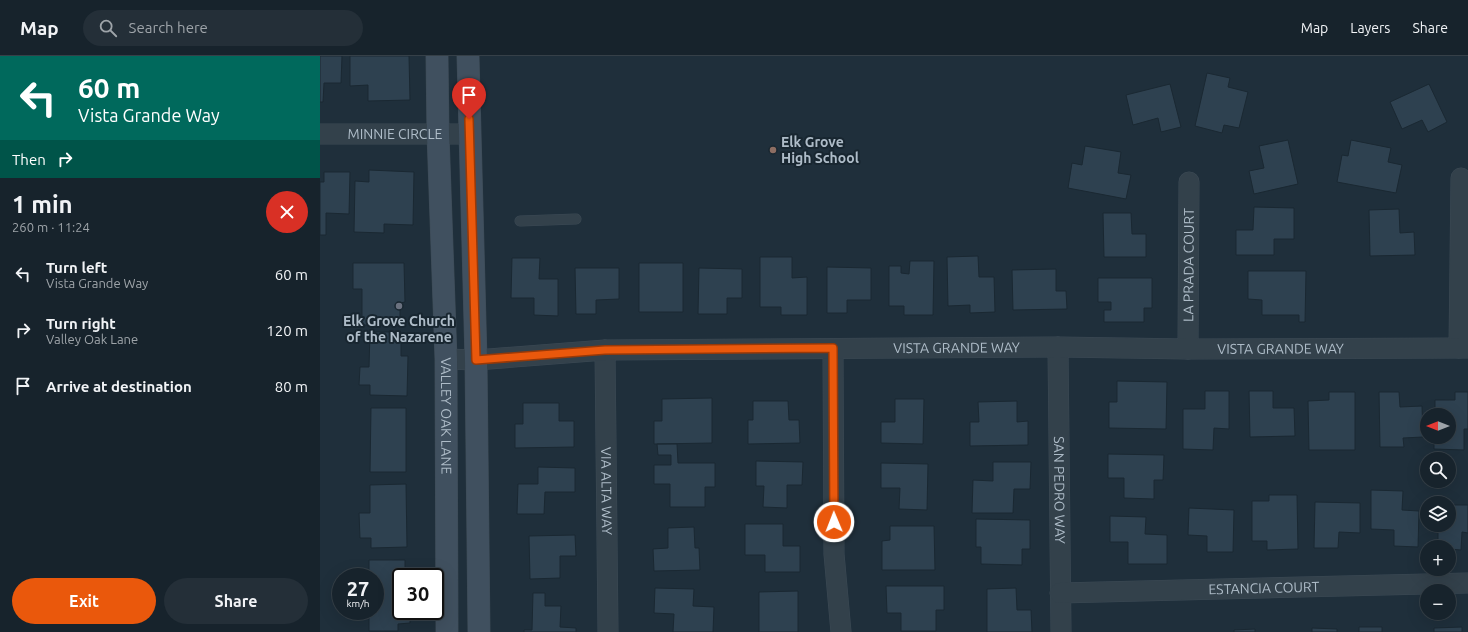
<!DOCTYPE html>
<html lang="en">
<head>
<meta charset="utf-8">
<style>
	body { margin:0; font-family:Ubuntu,sans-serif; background:#242f38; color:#f1f3f6; height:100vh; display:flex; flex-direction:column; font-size:15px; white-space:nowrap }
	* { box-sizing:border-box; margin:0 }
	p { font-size:13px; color:#9ea4a9 }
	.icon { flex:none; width:22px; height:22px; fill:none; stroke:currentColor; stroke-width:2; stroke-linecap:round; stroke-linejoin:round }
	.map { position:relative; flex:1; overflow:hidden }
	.sheet { display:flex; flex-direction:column; background:#17232c; width:320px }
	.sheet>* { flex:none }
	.hud { background:#00695c; color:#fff; overflow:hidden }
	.needle { width:26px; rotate:270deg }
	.tools { position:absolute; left:1100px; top:352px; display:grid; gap:8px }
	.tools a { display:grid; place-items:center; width:36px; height:36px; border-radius:50%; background:#17232c; box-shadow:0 4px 16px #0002,0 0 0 1px #364048; font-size:20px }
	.speed { position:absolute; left:12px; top:512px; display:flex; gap:8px; font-size:20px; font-weight:700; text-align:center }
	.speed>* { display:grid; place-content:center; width:52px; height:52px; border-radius:50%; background:#17232c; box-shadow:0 4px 16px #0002,0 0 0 1px #364048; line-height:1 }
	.speed small { font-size:10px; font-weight:400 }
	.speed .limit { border:2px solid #111; border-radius:6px; background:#fff; color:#111 }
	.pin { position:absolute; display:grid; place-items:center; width:34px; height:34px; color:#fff; margin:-41px -17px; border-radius:50% 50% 50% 0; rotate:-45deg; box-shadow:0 0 4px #0007 }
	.pin .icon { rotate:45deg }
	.me { position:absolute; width:44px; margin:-22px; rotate:359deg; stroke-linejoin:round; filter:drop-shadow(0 0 3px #0008) }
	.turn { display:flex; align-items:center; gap:14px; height:84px; padding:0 12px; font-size:18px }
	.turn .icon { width:52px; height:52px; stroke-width:2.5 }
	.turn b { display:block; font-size:28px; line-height:34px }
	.then { display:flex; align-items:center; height:38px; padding:0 12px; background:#0003; gap:8px; font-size:15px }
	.round { display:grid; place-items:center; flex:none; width:42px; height:42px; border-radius:21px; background:#242f38 }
	.head { display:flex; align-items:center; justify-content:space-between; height:68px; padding:0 12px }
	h1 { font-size:24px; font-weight:600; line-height:30px }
	.cta { display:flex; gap:8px; margin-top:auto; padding:8px 12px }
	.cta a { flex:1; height:46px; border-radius:24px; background:#ea580c; color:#fff; font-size:16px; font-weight:600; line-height:46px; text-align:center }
	.cta a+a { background:#242f38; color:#f1f3f6 }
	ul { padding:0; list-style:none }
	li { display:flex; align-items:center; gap:12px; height:56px; padding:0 12px }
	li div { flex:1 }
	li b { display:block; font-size:15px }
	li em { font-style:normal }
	header { display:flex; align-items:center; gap:24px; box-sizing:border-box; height:56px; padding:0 20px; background:#17232c; border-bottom:1px solid #364048 }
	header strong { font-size:19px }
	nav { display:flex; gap:22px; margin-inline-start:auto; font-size:14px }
	.search { width:280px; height:36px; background:#242f38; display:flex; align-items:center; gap:10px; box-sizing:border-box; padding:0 14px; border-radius:22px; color:#9ea4a9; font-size:15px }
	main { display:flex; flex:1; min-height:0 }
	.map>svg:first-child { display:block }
	.building { fill:#2e4150; stroke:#1a2832 }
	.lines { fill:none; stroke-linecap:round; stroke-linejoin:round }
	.lane-casing { stroke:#3c4a55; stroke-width:11 }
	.street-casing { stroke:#3c4a55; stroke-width:21 }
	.secondary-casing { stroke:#3c4a55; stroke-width:23 }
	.lane { stroke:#33414b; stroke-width:10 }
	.street { stroke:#33414b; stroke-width:20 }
	.secondary { stroke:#40505f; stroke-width:22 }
	.route-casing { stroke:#983908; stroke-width:10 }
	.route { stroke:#ea580c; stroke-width:7 }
	.education-dot { fill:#8d6e63; stroke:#182630; stroke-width:1.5 }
	.worship-dot { fill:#6b7280; stroke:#182630; stroke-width:1.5 }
	.labels { text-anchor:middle; stroke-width:4; stroke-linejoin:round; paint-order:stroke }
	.street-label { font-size:14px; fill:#aebcc8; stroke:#182630 }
	.poi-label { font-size:14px; font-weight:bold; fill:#aebcc8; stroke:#182630; text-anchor:start }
</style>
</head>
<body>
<header>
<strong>Map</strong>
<div class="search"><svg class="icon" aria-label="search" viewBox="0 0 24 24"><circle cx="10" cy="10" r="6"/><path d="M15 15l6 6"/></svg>Search here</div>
<nav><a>Map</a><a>Layers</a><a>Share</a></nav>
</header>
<main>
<section class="sheet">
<div class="hud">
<div class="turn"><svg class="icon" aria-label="left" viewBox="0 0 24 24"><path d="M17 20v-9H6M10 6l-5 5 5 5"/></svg><div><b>60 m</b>Vista Grande Way</div></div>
<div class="then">Then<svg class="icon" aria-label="right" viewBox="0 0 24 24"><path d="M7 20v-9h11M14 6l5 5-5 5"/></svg></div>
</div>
<div class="head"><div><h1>1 min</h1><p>260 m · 11:24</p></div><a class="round" style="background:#d93025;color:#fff"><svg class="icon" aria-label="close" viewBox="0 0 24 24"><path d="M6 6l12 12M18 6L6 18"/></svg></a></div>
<ul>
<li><svg class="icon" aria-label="left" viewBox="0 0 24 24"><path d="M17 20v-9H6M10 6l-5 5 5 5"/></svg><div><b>Turn left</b><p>Vista Grande Way</p></div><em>60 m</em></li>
<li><svg class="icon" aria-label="right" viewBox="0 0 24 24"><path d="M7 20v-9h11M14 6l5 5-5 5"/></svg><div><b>Turn right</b><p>Valley Oak Lane</p></div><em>120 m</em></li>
<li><svg class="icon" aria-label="arrive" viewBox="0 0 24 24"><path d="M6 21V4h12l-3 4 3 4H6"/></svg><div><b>Arrive at destination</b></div><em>80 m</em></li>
</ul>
<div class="cta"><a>Exit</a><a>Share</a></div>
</section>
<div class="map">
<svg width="1148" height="576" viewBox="0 0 1148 576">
	<rect width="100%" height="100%" fill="#1f2f3b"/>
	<!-- building -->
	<path class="building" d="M0 0H22L21 27H4L3 46H0Z
		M30 0H89L90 44 48 45V29L30 30Z
		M887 17 910 22 908 31 928 36 919 72 904 69 902 77 875 70Z
		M850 28 861 71 841 76 838 62 813 69 806 39Z
		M1109 28 1127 66 1108 76 1102 64 1082 73 1070 46Z
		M968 84 978 128 934 138 929 115 944 112 939 90Z
		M1031 84 1071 92 1068 106 1082 109 1076 137 1017 126 1022 99 1028 100Z
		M765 90 801 96 798 117 811 119 806 143 748 132 752 107 762 109Z
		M49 114 94 116 93 169 64 168V177L34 176 35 125 49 126Z
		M4 116H30L29 158 6 157V179H0V126H4Z
		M934 151 974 152V183H954V199H916V174H933Z
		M1079 153 1080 177 1094 176 1095 199 1050 200 1049 154Z
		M783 157H811L812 178H826V201H784Z
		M658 200 659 221H674L675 256 650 257V249L628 250 627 201Z
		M440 201H472V222L487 221V259H461V251H440Z
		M192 202H220L219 223H238V260L214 259V242H191Z
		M590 205H614L613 259H584V250H569V210H581V217L589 218Z
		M33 207H84L85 246 80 247V269H42V233H33Z
		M319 207H363V256H319Z
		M507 211 551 212V244H527V257H507Z
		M255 212H299V243L276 244V258H256Z
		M379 212 422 213V242H407V258H378Z
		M736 213V235H746L747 253 693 254 692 214Z
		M928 215H986L985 266H979V259H942V244L928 243Z
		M778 222H832V252H824V266H784V254H791V246H778Z
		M50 276H81V300H88L87 340 50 339V329H39L40 311H49Z
		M797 325 847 326 846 373 789 372V346H797Z
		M885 335H909V373L894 372 893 394 863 393V353H885Z
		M929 335H953V352H974L975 380 930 381Z
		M1009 336H1035V394H989L988 345 1009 344Z
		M1059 336H1079L1080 351 1102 350 1103 381 1083 382 1084 391H1060Z
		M1135 336H1148V373H1144V394L1114 393V381H1129V359H1115V344H1135Z
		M392 342V387L334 388V365H342V343Z
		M575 343H604L603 388 561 387V366H575Z
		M433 345H468L469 364H479L480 387 428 388V364H433Z
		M697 345V366L708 365V389L650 390V366H659L658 346Z
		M203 347H239V365H254V391L195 392V368H203Z
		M51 352H86V416H50Z
		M337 388H357L358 407H395V431H385V451H350V428H334V409H351V399H338Z
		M788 398 844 399 843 424H834V443L804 442V422H788Z
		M436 405 483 406 482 429H467V452L443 451 444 430H436Z
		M673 406H711L710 433H694L693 457H652L653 424 673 425Z
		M561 407 608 408 607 454 579 453 580 432H561Z
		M218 411 255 412V436H225L224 458H197L198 428H218Z
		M86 428 87 491 51 492V482H40L39 457H50V429Z
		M1051 434 1083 435 1082 454 1099 455 1098 491 1074 490V474L1051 473Z
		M949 439H977L978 493 947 494V485H932V445H949Z
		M995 446 1040 447V477L1019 476 1018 492H994Z
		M1129 449H1148V477L1142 476 1141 494 1129 493V491H1118V469H1129Z
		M869 452 914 454 913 496H887V480L868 479Z
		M790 460 826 461 825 478 847 479V508H808V486H790Z
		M656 463 710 464V493H702V509L661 508V491H656Z
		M425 468H463V490H480V516H445V499H425Z
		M570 470H614L615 514H562V485L570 484Z
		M374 471 375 492H379L380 514 334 515 333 493 348 492V472Z
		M255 479 256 500H240V522L210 523 209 480Z
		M49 504H85V521H81V555H90V567L78 568V575H49V560H39V555H55V521H49Z
		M566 530H624V554H616V575H581V557H567Z
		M335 532 374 533 373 550 394 551 393 576H353L354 558 334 557Z
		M696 532 697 554H711L712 576H667V533Z
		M478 535V576H439V536Z
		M213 537H225V550H241L240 571 256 572V576H204V574H212Z
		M1039 571H1062V576H1039Z
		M1142 571V576H1114V572Z
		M992 572 1017 573V576H992Z
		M935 573V576H914V574Z"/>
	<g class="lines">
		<!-- lane casing -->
		<g class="lane-casing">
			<path id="lane" d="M200 165 256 163"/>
		</g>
		<!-- street casing -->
		<g class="street-casing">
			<g id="street">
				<path id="s1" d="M0 78H149"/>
				<path id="s2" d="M738 291 741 576"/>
				<path d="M1139 292 1141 122"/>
				<path d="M513 293 514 498 521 576"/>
				<path id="s3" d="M868 293 869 126"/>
				<path id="s4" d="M285 294 288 576"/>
				<path id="s5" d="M126 303 156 304 285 294 738 291 868 293 1148 292"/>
				<path id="s6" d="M740 537 1148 527"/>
			</g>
		</g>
		<!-- secondary casing -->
		<g class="secondary-casing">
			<g id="secondary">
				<path id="s7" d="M117 0 118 78 126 303 127 576"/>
				<path d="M148 0 156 304 159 576"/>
			</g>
		</g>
		<!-- lane -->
		<use href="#lane" class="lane"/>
		<!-- street -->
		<use href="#street" class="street"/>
		<!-- secondary -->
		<use href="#secondary" class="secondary"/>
	</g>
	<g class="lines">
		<!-- route casing -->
		<g class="route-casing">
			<path id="route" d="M149 63 156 304 285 294 513 292 514 466"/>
		</g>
		<!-- route -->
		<use href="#route" class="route"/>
	</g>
	<!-- markers -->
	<circle class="education-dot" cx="453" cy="94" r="4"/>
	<circle class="worship-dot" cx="79" cy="250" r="4"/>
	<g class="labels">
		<!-- street labels -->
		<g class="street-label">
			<text dy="5" stroke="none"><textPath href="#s1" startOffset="75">MINNIE CIRCLE</textPath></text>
			<text dy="5" stroke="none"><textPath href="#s3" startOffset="84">LA PRADA COURT</textPath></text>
			<text dy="5" stroke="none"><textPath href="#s5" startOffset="511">VISTA GRANDE WAY</textPath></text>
			<text dy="5" stroke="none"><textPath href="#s5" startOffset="835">VISTA GRANDE WAY</textPath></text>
			<text dy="5" stroke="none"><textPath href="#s7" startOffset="360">VALLEY OAK LANE</textPath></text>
			<text dy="5" stroke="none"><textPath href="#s2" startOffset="143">SAN PEDRO WAY</textPath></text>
			<text dy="5" stroke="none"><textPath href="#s4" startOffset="141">VIA ALTA WAY</textPath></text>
			<text dy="5" stroke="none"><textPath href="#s6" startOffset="204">ESTANCIA COURT</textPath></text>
		</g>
		<!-- poi labels -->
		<g class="poi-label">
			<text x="461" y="91">Elk Grove<tspan x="461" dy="16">High School</tspan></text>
			<text x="79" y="270" text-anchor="middle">Elk Grove Church<tspan x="79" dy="16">of the Nazarene</tspan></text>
		</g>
	</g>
</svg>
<div class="tools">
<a><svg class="needle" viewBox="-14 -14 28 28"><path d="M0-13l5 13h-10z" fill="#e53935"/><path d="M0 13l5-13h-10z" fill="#9ea4a9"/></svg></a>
<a><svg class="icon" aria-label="search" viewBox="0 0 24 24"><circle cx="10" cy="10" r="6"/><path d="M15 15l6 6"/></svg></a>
<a><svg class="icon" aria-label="layers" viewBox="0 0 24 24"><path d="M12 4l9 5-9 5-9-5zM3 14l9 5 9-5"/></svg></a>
<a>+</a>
<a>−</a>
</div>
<div class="speed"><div>27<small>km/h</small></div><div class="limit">30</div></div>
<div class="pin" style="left:149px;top:63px;background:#d93025"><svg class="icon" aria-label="arrive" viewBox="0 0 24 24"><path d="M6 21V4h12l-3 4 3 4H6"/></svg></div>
<svg class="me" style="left:514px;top:466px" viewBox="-20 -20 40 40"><circle r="17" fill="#ea580c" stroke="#fff" stroke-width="3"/><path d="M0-11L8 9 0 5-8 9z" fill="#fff"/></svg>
</div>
</main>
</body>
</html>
